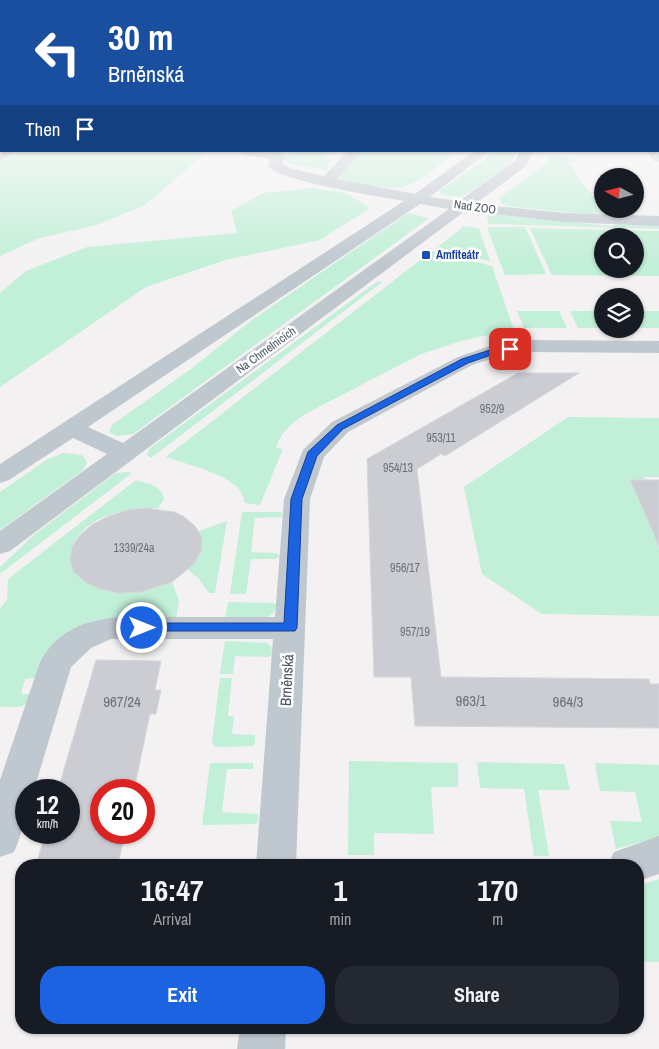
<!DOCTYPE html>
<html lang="en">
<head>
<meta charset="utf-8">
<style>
	body { margin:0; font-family:"Archivo Narrow",sans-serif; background:#242831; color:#f1f3f6; height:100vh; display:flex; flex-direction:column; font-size:19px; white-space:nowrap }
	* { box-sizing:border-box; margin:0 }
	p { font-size:16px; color:#9ea1a6 }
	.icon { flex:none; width:28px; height:28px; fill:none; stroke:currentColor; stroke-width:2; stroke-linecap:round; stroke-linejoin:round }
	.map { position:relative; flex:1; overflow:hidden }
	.sheet { position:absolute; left:15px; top:859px; width:629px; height:175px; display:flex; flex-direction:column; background:#171b24; border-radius:20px; box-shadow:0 1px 4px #0004 }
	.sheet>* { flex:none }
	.banner { position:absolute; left:0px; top:0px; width:660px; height:152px; box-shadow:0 1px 4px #0004; background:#1a4fa0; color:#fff; overflow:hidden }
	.needle { width:32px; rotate:277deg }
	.fabs { position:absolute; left:594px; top:168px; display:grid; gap:10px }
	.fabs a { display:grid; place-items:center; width:50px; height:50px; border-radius:50%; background:#171b24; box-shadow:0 1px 4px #0004; font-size:25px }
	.speed { position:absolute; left:15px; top:779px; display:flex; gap:10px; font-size:25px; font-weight:700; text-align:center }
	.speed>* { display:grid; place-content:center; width:65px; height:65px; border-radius:50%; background:#171b24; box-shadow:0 1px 4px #0004; line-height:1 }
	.speed small { font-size:12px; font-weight:400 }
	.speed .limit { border:8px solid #d22; background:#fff; color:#111 }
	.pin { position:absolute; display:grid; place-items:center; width:42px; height:42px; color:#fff; margin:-21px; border-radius:10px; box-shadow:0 2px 8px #0006 }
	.me { position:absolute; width:55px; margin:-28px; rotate:90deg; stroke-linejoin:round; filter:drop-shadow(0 0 4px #0008) }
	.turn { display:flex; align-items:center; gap:18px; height:105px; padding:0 25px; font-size:22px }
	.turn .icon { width:65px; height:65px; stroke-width:2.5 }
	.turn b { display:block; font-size:35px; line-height:42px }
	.then { display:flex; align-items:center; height:48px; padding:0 25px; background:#0003; gap:10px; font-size:19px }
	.eta { display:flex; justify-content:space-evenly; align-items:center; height:85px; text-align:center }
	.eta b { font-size:30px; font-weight:700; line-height:35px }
	.button { display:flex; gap:10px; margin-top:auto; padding:10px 25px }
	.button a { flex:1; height:58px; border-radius:20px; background:#1c63e2; color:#fff; font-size:20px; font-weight:700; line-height:58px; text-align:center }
	.button a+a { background:#242831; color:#f1f3f6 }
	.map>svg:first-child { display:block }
	.green { fill:#c1efd7; fill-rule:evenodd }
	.building { fill:#cbcdd3; stroke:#d5d7dc }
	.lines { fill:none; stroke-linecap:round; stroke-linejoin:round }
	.minor { fill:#bfc7cf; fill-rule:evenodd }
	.route { fill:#1c63e2; stroke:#124093 }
	.transit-dot { fill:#1a4fb4; stroke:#fff; stroke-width:2 }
	.labels { text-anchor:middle; stroke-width:5; stroke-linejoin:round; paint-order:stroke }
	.far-street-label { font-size:12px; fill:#49525e; stroke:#fff }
	.far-transit-label { font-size:12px; font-weight:bold; fill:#164399; stroke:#fff; text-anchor:start }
	.number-label { font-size:12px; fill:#6a717b }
	.street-label { font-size:15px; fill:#49525e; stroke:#fff }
	.near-number-label { font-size:15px; fill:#6a717b }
</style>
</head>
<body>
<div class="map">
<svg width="659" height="1049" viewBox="0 0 659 1049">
	<rect width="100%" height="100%" fill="#f3f1f1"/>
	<!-- green -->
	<path class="green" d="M16 151H208L145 205 97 225 40 238 0 256V158Z
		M292 151H332L325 157 330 160 327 170 293 165 281 159Z
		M362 151H456C444 162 419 183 403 187 384 191 360 183 341 179L339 174Z
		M490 151H517L508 166 465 195 459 197 442 195 439 191 486 159Z
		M552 155 575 159 577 161 568 163 600 206 607 209 609 213 586 214 515 207 505 206 500 202V197L541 168Z
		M312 188 346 193 370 208 320 240 225 260 146 287 0 387V293L26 271 87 247 237 233 231 211 263 193Z
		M408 213 429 218 428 219 133 434 117 436 109 432 112 425 191 369 252 320Z
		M490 213 506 216 612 226 617 224 659 225V229L489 224 487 217Z
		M464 226 479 228 490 261 435 249Z
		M489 227H525L546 274 505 275 487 228Z
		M530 228 659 231V276L552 275ZM602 236H635V269H602Z
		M432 251 492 266 518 342 511 344 504 336 490 338 487 335 461 341 421 354 305 414C292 423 280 433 276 448L283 449 260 505 245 503C243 497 242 493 238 488 224 473 186 464 166 457Z
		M378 281 382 282 151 458 147 455 149 449Z
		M517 311H559L567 328H524Z
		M570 311H602V328H578Z
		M635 311H659V328H639L635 322Z
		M568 417 659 418V477H644L645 480H630L640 502H645L659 545V616L542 614 482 574 464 487Z
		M64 453 82 455 87 463 83 470 0 530V492L48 459Z
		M128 472 132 473 0 574V567L35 534 116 473Z
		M136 480C148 484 162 485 164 499L158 508C129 507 86 515 73 545 71 552 74 564 74 572 102 600 138 596 172 582L179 600 176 620 110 619 37 678 25 679 21 694H32C26 711 16 706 0 707V609L7 599 8 579Z
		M242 512H282V517L255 518 251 552 275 553 280 556 275 559H251L246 594H230Z
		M227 521 215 593H209L199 579 188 570C199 559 205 546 199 531Z
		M228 602 271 603 276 604C276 625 241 620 225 620Z
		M225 641 267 643 271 647 272 655 267 657 235 656 233 674H220Z
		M220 678H232L228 716 234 717 232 734 255 735V744L252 746 219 747 214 746 212 742Z
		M349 761 458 763V787H431L434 834 374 833V855H348Z
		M477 762 564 764 570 790H538L549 856H534L524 789 480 788Z
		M210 763H253V769H227L222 812 258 814V821L256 824 202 825Z
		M595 763 659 765V837L616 849 610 821 642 822 635 792 600 791Z
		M659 879V962H642L638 946V933L644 932 638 906V886Z"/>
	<!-- building -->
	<path class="building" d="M518 373H579L445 456 441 454 417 469 441 677 649 679 650 684H659V728L415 726 411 677H374L367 459Z
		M630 480H659V546L640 502Z
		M146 508 174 512 183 516 195 526 202 537 201 551 194 564 172 582 141 592 119 593 100 589 85 582 74 572 70 560 72 547 80 535 93 524 109 516 127 510Z
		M96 660 161 661 155 690H161L156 714H150L134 790H101V832H125L118 865H36L46 832H69V790H58Z"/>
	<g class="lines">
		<!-- minor -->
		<path class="minor" d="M659 150V162L654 161 646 151Z
			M0 151H17L0 160Z
			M237 151H273L283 153 285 156 282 164 293 169 324 176 348 151H362L337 179 415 194 474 151H489L430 197 459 201 515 161 520 151H533L526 166 475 204 565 213 659 216V226L565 222 465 211 10 551 0 554V531L107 454 73 438 9 480 0 483V464L404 201C381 197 279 181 268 166L270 159 243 155ZM420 204 449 209 123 443 88 427Z
			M527 340 659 341V353L527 352 497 357 472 365 348 432 324 457 310 499 296 865H256L273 639H111L91 648 71 667 34 790H26C26 814 24 829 14 852L0 857V780L40 662C69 609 128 617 179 617 211 617 243 617 275 617L284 499 303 450 332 422 458 357 493 345Z
			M659 836V874L638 881V865H608L614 852Z
			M240 1028H286L285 1049H237Z"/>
	</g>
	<!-- sky -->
	<linearGradient id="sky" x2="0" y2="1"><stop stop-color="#84c0e9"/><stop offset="0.45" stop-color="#faf9f9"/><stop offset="1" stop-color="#faf9f9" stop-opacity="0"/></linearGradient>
	<rect width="659" height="267" fill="url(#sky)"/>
	<!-- route -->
	<path class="route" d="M510 346 514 349 513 351 494 354 468 363 343 429 317 456 302 499 297 628 295 631H138L136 628 138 625 142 623H284L291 499 308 452 337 425 462 359 490 350Z"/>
	<!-- markers -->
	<rect class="transit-dot" x="421" y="250" width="10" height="10" rx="2.5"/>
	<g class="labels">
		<!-- far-street labels -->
		<g class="far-street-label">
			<text transform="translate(475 207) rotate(8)" y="4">Nad ZOO</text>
			<text transform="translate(266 350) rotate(-36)" y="4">Na Chmelnicích</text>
		</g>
		<!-- far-transit labels -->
		<g class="far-transit-label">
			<text x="436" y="259">Amfiteátr</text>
		</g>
		<!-- number labels -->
		<g class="number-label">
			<text x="492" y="413">952/9</text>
			<text x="441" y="442">953/11</text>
			<text x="398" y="472">954/13</text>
			<text x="134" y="552">1339/24a</text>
			<text x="405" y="572">956/17</text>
			<text x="415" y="636">957/19</text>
		</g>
		<!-- street labels -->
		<g class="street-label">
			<text transform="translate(287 680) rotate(-87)" y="5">Brněnská</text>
		</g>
		<!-- near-number labels -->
		<g class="near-number-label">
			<text x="471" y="706">963/1</text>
			<text x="122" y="707">967/24</text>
			<text x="568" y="707">964/3</text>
		</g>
	</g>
</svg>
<div class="fabs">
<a><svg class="needle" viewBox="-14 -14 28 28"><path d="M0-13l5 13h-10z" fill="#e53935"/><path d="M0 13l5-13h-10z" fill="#9ea1a6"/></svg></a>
<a><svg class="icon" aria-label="search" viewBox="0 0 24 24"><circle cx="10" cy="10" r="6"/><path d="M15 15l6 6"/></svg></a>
<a><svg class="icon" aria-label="layers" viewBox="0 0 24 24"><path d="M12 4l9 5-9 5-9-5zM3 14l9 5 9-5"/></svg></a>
</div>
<div class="speed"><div>12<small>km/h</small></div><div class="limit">20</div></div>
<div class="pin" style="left:510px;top:349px;background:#d93025"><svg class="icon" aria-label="arrive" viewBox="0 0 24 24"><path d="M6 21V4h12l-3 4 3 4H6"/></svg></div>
<svg class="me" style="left:142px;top:628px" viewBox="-20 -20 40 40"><circle r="17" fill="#1c63e2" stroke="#fff" stroke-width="3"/><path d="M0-11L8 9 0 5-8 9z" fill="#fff"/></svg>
<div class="banner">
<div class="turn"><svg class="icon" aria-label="left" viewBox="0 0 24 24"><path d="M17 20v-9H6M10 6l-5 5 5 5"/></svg><div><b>30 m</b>Brněnská</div></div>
<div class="then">Then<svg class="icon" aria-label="arrive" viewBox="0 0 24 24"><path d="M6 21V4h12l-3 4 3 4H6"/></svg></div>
</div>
<section class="sheet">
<div class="eta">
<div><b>16:47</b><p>Arrival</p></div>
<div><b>1</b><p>min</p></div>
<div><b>170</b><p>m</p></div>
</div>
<div class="button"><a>Exit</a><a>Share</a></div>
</section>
</div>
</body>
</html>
